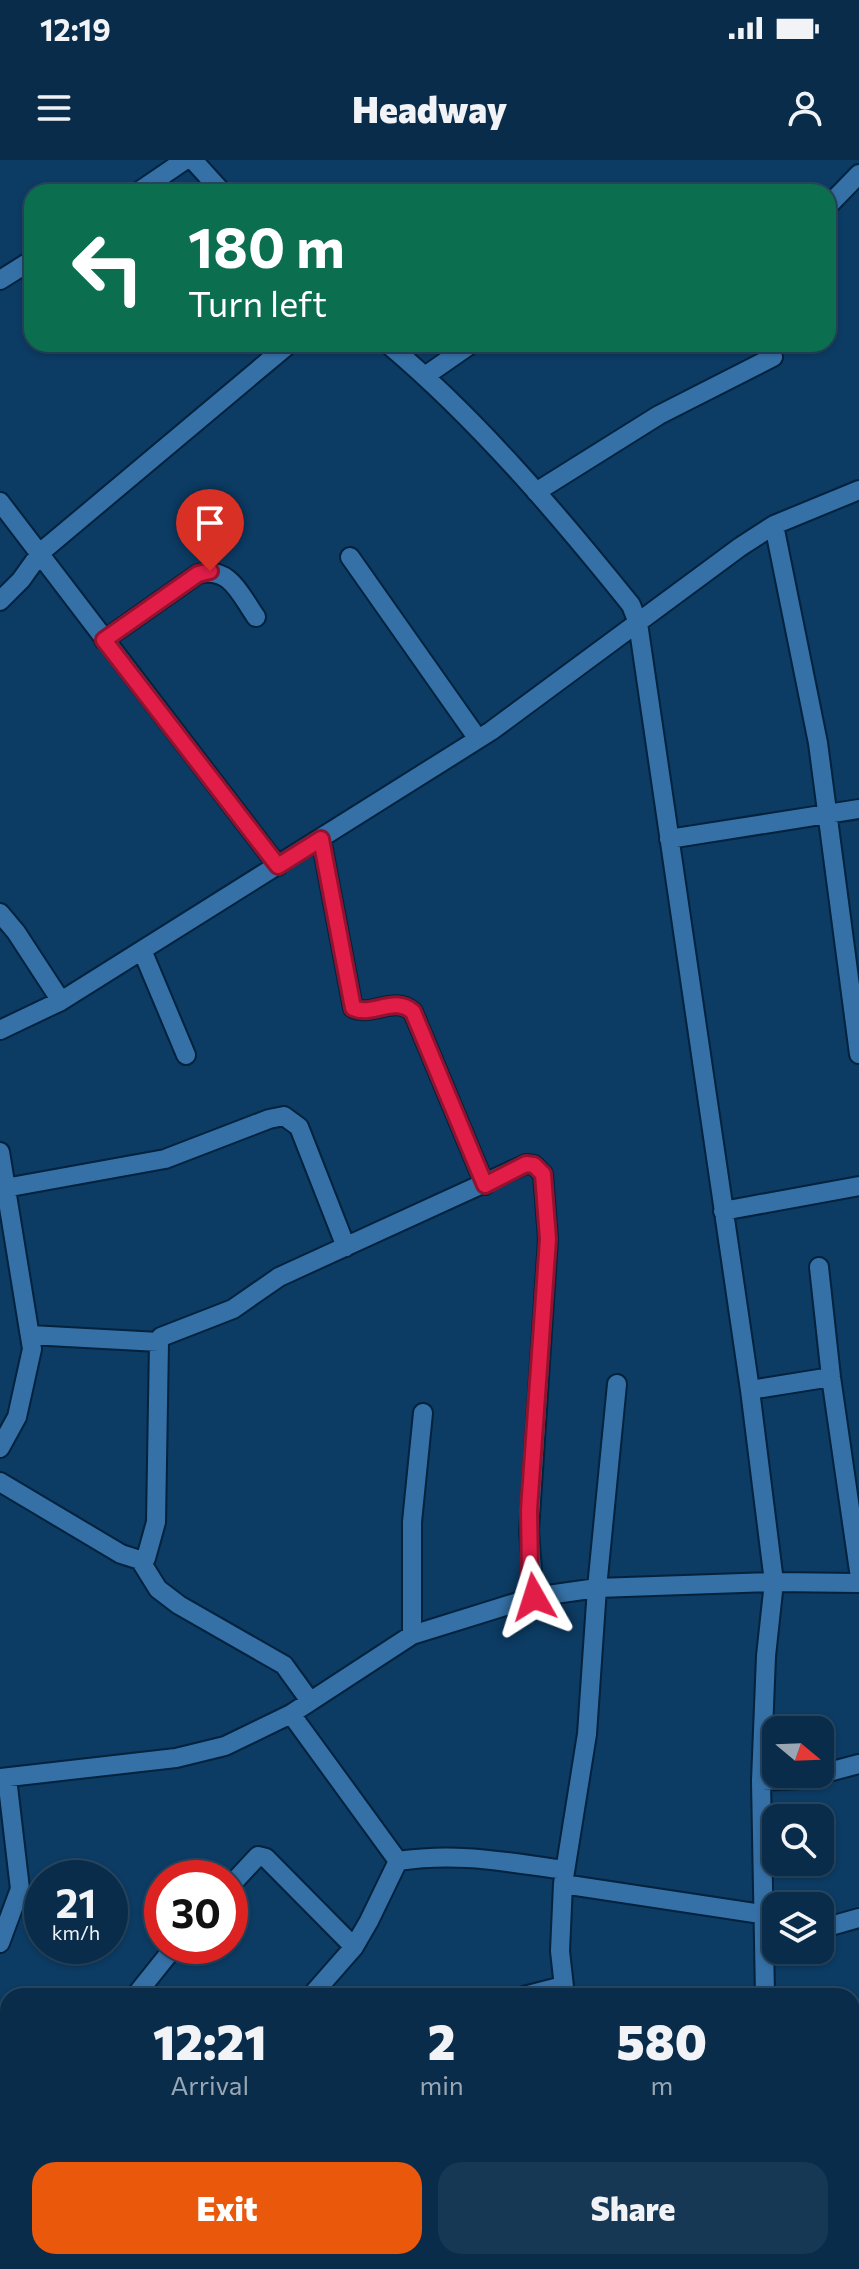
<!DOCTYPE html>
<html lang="en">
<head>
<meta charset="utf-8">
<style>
	body { margin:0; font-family:Commissioner,sans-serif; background:#173854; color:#f1f3f6; height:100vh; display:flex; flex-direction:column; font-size:30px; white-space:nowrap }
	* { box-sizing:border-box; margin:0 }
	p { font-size:26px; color:#99a7b5 }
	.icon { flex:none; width:44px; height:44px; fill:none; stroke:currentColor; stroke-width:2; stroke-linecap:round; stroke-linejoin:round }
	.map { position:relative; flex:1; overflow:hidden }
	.details { position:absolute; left:0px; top:1828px; width:860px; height:282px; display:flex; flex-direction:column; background:#092c4a; border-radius:24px 24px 0 0; box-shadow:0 2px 6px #0004,0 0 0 2px #294862 }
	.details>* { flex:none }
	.banner { position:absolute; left:24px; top:24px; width:812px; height:168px; border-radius:24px; box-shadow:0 2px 6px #0004,0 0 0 2px #294862; background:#0b6e4f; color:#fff; overflow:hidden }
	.needle { width:52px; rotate:109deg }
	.tools { position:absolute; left:762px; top:1556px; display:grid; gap:16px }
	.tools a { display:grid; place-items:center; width:72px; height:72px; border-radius:16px; background:#092c4a; box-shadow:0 2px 6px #0004,0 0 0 2px #294862; font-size:40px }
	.speed { position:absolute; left:24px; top:1700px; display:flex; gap:16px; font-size:40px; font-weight:700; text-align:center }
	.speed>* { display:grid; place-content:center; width:104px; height:104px; border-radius:50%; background:#092c4a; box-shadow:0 2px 6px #0004,0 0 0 2px #294862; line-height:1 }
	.speed small { font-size:20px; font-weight:400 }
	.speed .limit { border:12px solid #d22; background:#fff; color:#111 }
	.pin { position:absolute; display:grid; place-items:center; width:68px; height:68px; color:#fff; margin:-82px -34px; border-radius:50% 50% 50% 0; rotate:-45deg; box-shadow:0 0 8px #0007 }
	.pin .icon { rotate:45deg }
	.me { position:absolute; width:88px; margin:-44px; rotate:354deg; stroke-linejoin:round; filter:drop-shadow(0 0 6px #0008) }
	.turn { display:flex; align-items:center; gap:28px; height:168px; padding:0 32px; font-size:36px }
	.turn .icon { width:104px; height:104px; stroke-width:2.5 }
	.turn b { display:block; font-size:56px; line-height:68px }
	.eta { display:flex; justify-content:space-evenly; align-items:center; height:136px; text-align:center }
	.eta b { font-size:48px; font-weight:800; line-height:56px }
	.primary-button { display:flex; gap:16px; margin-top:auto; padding:16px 32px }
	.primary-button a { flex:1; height:92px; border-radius:24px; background:#ea580c; color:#fff; font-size:32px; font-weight:800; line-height:92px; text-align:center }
	.primary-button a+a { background:#173854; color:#f1f3f6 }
	.status { display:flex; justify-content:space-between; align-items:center; height:56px; padding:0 40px; background:#092c4a; direction:ltr }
	.status svg { height:22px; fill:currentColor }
	header { display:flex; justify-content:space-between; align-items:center; height:104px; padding:0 32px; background:#092c4a; font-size:36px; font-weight:800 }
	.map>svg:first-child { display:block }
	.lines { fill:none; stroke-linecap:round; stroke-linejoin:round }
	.minor-casing { stroke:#02223d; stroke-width:22 }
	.minor { stroke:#3571a7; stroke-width:18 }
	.route-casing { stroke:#92132f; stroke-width:20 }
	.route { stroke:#e11d48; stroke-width:14 }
</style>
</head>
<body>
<div class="status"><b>12:19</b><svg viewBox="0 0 49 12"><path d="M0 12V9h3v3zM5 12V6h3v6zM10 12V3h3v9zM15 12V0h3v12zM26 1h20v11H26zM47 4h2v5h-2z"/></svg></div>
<header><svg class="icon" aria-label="menu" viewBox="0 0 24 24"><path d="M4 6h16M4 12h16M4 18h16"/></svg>Headway<svg class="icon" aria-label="person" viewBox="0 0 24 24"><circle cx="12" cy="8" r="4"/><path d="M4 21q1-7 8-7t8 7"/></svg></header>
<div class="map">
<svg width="859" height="2109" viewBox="0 0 859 2109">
	<rect width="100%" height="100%" fill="#0c3b63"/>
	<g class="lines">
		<!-- minor casing -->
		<g class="minor-casing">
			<path id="minor" d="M193 0 222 32
				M138 32 185 0
				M828 46 859 14
				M0 120 32 100
				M388 184C478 260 557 353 631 445L638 463 750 1230 774 1422 766 1496 761 1621 765 1836
				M425 216 471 184
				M536 332 659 255 773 197
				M0 342 278 706
				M774 365 818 583 859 894
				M350 397 478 579
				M0 441 21 420 41 392 289 184
				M104 480 198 414C230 406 240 434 256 457
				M321 679 353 848C373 857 394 835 413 852L485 1025
				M669 679 859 649
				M0 753 16 772 61 841
				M142 790 186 895
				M0 870 61 841 491 571 740 387 774 365 859 330
				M0 992 32 1189 17 1257 0 1288
				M5 1028 165 999 269 959 284 956 299 967 346 1087
				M723 1051 859 1026
				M819 1107 831 1217 859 1411
				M30 1175 159 1182 161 1177 233 1149 279 1117 526 1004 534 1005 543 1014 548 1079 529 1371 534 1437
				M750 1230 831 1217
				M0 1322 121 1394 140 1400 146 1398 156 1362 159 1182
				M140 1400 158 1429 179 1445 284 1505 310 1541
				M412 1475V1362L423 1253
				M291 1554 398 1701
				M0 1618 176 1598 225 1586 291 1554 412 1475 534 1437 597 1428 774 1422 859 1423
				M761 1621 802 1619 859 1604
				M398 1701C459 1692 504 1702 565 1710
				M563 1724 761 1754
				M230 1726 258 1696 266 1698 354 1787
				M820 1769 859 1758
				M0 1783 20 1729 7 1618
				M135 1836 175 1786
				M311 1836 354 1787 369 1761 398 1701
				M524 1836 563 1826
				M565 1836 560 1791 563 1724 587 1574 597 1428 617 1224
				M0 1921 8 1920
				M852 1935 859 1931
				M0 2074 8 2064
				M852 2088 859 2086
				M296 2102 297 2109
				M503 2102 505 2109
				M105 2109 107 2102
				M605 2109 607 2102
				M779 2109 804 2102"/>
		</g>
		<!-- minor -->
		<use href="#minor" class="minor"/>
	</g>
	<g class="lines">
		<!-- route casing -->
		<g class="route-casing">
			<path id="route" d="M210 411 198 414 104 480 278 706 321 679 353 848C373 857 394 835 413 852L485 1025 526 1004 534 1005 543 1014 548 1079 529 1350 530 1414 534 1437"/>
		</g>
		<!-- route -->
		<use href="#route" class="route"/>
	</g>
</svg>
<div class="tools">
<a><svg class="needle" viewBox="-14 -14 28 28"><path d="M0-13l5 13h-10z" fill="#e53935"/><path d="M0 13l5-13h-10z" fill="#99a7b5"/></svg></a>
<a><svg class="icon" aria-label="search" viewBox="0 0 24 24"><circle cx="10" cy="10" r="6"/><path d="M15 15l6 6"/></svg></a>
<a><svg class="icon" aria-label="layers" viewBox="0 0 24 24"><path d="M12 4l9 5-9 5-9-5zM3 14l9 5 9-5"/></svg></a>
</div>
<div class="speed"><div>21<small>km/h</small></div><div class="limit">30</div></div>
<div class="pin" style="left:210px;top:411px;background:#d93025"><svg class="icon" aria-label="arrive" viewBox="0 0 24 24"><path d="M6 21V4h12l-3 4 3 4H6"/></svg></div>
<svg class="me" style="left:534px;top:1437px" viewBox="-20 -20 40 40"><path d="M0-17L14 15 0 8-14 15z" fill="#e11d48" stroke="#fff" stroke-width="4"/></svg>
<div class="banner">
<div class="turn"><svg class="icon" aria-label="left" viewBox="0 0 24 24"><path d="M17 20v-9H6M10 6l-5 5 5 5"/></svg><div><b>180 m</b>Turn left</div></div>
</div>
<section class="details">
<div class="eta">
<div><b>12:21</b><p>Arrival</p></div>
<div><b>2</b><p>min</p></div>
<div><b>580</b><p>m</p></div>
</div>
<div class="primary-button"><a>Exit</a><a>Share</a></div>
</section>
</div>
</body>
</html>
